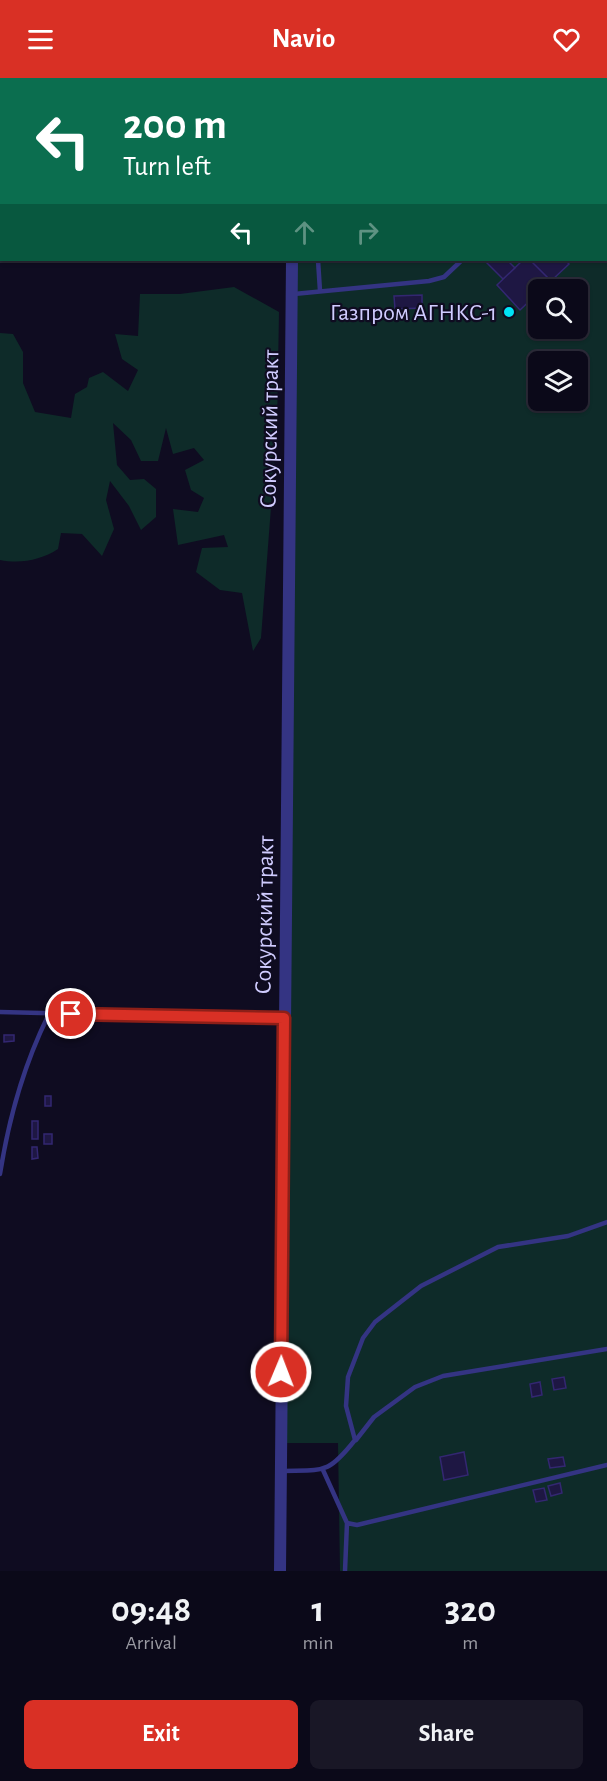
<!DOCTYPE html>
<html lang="en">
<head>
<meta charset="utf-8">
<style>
	body { margin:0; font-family:"Alegreya Sans",sans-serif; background:#191726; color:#f1f3f6; height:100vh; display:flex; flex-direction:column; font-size:22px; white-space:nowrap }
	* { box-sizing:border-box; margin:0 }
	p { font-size:20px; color:#9a9aa2 }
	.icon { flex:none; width:33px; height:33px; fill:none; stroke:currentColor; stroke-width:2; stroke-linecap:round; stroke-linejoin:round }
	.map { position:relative; height:1493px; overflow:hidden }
	.drawer { display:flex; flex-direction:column; background:#0b0919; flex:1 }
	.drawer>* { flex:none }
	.banner { position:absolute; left:0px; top:0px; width:608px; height:183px; box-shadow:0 2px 4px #0004,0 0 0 2px #2b2a38; background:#0b6e4f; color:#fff; overflow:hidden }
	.fabs { position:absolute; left:528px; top:201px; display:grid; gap:12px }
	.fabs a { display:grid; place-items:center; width:60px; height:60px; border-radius:9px; background:#0b0919; box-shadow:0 2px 4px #0004,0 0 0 2px #2b2a38; font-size:30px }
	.pin { position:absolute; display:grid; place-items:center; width:51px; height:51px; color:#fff; margin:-26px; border:3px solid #fff; border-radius:50%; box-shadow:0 2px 6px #0007 }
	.me { position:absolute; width:66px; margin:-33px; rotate:1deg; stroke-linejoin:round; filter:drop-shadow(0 0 4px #0008) }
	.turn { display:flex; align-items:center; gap:21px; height:126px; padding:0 24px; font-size:27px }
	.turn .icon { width:78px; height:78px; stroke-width:2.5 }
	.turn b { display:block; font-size:42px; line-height:51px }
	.lanes { display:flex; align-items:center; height:57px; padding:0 24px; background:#0003; justify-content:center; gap:30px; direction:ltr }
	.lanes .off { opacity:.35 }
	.eta { display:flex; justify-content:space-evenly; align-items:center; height:102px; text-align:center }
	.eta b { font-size:36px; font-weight:600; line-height:42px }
	.primary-button { display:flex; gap:12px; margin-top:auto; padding:12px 24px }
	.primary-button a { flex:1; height:69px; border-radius:9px; background:#d93025; color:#fff; font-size:24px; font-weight:600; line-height:69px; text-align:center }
	.primary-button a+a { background:#191726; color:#f1f3f6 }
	header { display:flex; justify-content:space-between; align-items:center; height:78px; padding:0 24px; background:#d93025; color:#fff; font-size:27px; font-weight:600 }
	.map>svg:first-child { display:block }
	.green { fill:#0e2b29; fill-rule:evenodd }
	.building { fill:#1e1743; stroke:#332771; stroke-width:1.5 }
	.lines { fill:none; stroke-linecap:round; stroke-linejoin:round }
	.service { stroke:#343483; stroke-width:4.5 }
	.tertiary { stroke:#343483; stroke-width:12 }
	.route-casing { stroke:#8d1f18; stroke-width:15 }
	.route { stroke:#d93025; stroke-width:10 }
	.poi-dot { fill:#00e5f7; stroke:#0f0c21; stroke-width:2 }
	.labels { text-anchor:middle; stroke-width:4.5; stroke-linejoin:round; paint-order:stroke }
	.poi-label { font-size:24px; fill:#d0ccff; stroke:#0f0c21; text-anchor:end }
	.street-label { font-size:24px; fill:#d0ccff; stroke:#0f0c21 }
</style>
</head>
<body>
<header><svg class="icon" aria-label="menu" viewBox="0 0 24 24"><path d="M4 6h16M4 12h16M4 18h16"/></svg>Navio<svg class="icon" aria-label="heart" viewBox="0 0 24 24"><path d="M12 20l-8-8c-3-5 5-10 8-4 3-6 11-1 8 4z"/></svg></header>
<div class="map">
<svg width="607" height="1493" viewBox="0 0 607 1493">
	<rect width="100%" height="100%" fill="#0f0c21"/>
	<!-- green -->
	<path class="green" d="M294 0H607V1493H340L338 1365H281L292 182H606V2ZM538 212H578V250H538ZM538 284H578V322H538Z
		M234 209 279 234 277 351 261 560 253 573 242 515 220 512 196 494 202 470 228 469 224 457 178 467 173 431 198 434 204 420 191 412 185 392 204 382 194 370 173 376 166 350 158 383H141L131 362 113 345 117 387 130 402 144 401 156 411V439L141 452 129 428 110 403 106 422 114 451 102 478 82 456 61 455 58 471C41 482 21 486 0 482V255L13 256 23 274V305L35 334 71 340 75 316 87 309 89 300 103 294 128 313 138 292 122 281 115 256 138 258 140 216H180Z"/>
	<!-- building -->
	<path class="building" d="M484 182H507L515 190 503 201Z
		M523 182H530L551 203 538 212V215L520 232 497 207Z
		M530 182H565L569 186 551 203Z
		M422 217V230L395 231 394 218Z
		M4 957H14V963L4 964Z
		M45 1018H51V1028H45Z
		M32 1043H38V1061H32Z
		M44 1056H52V1066H44Z
		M32 1069H37L38 1080 32 1081Z
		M564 1299 566 1310 554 1312 552 1301Z
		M540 1304 542 1317 532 1319 530 1306Z
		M464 1374 468 1397 444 1402 440 1379Z
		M563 1379 565 1388 550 1390 548 1381Z
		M560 1405 562 1415 551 1418 548 1408Z
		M544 1410 547 1422 536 1424 533 1412Z"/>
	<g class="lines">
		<!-- service -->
		<path class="service" d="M318 182 320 213
			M294 216 429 203 444 199 462 182
			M0 934 284 941
			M0 1096C9 1039 23 988 49 936
			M356 1362 374 1339 415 1309 443 1298 607 1271
			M323 1392 347 1445 345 1493
			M283 1393C325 1392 328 1396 355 1362L346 1328 348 1299 363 1260 375 1244 421 1208 498 1169 568 1158 607 1144
			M347 1445 357 1447 607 1387"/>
		<!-- tertiary -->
		<path class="tertiary" d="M294 2V0
			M280 1493 292 182"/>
	</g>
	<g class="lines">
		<!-- route casing -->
		<g class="route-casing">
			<path id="route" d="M71 936 284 940 281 1294"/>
		</g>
		<!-- route -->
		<use href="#route" class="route"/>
	</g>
	<!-- markers -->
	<circle class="poi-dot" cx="509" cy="234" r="6"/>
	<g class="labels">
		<!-- poi labels -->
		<g class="poi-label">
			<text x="497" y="242">Газпром АГНКС-1</text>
		</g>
		<!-- street labels -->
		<g class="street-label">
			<text transform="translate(269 351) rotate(-89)" y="8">Сокурский тракт</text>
			<text transform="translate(264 837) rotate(-89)" y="8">Сокурский тракт</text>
		</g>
	</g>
</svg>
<div class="fabs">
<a><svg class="icon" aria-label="search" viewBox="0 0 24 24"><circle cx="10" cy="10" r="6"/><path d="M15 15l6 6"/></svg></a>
<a><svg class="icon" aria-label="layers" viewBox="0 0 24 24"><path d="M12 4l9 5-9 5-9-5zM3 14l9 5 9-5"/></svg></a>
</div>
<div class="pin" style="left:71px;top:936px;background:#d93025"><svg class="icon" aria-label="arrive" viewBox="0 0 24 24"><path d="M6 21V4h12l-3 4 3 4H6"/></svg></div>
<svg class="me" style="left:281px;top:1294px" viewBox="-20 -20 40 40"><circle r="17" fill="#d93025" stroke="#fff" stroke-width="3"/><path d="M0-11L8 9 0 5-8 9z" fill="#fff"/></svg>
<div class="banner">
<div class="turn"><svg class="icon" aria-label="left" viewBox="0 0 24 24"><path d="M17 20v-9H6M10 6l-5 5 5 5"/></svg><div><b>200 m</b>Turn left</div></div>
<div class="lanes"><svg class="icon" aria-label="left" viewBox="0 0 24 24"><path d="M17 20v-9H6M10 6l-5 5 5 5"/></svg><svg class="icon off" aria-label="ahead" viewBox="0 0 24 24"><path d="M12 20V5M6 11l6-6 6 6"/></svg><svg class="icon off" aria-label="right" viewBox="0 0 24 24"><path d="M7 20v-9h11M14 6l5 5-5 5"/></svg></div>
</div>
</div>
<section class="drawer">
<div class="eta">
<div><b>09:48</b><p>Arrival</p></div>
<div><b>1</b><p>min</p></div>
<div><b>320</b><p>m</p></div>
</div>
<div class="primary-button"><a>Exit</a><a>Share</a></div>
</section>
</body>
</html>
